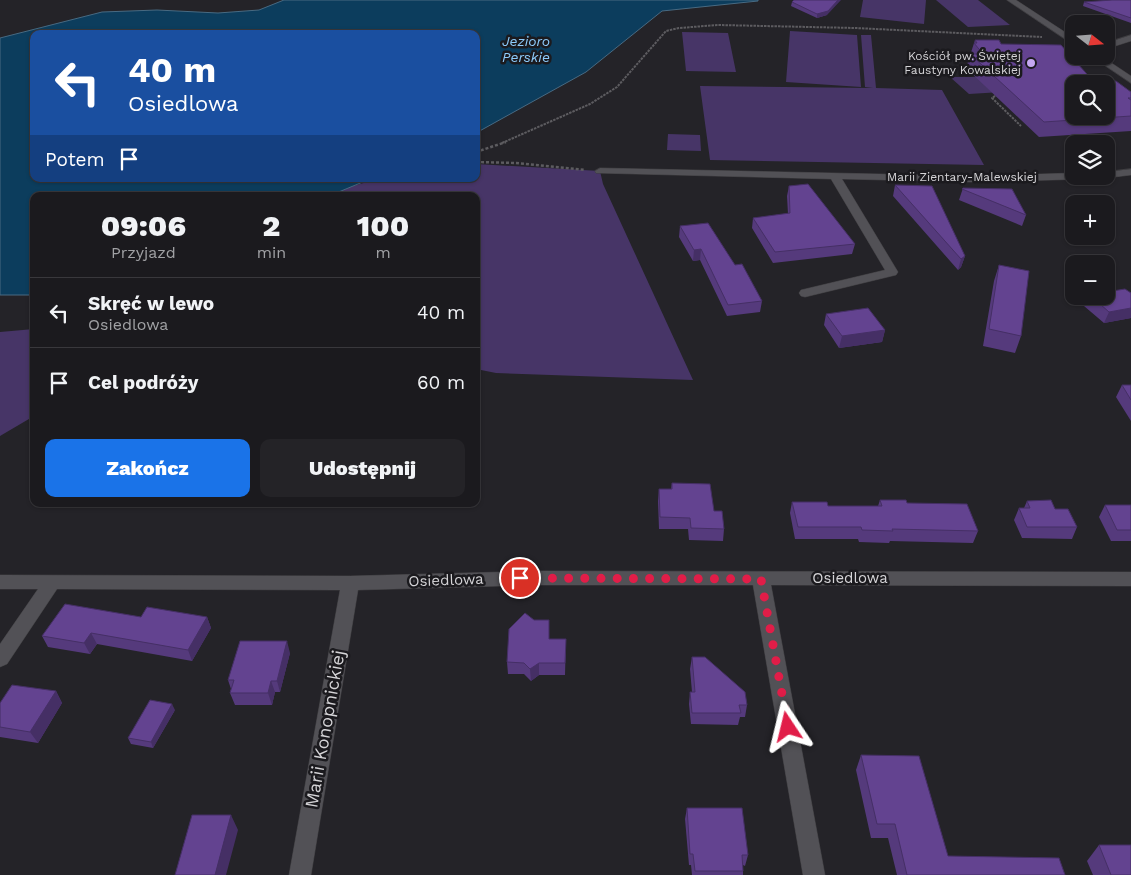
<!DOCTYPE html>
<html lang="pl">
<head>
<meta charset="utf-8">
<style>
	body { margin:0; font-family:"Work Sans",sans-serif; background:#242327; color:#f1f3f6; height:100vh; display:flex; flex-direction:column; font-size:19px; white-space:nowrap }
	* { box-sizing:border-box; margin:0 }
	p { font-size:16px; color:#a0a1a4 }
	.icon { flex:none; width:28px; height:28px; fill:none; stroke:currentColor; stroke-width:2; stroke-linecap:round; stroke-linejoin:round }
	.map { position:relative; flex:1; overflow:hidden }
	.side { position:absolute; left:30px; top:192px; width:450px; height:315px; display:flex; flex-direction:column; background:#1b1a1e; border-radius:10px; box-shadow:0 1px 4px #0004,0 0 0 1px #39383c }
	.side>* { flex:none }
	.guide { position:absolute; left:30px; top:30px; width:450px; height:152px; border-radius:10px; box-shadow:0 1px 4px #0004,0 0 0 1px #39383c; background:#1a4fa0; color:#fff; overflow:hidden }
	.needle { width:32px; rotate:107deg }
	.fabs { position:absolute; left:1065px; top:15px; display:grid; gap:10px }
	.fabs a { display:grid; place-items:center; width:50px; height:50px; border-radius:10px; background:#1b1a1e; box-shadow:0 1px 4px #0004,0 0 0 1px #39383c; font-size:25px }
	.pin { position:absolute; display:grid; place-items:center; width:42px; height:42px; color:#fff; margin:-21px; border:2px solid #fff; border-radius:50%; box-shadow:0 1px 5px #0007 }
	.me { position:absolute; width:55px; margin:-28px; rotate:350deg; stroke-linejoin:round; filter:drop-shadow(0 0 4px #0008) }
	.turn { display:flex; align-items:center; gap:18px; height:105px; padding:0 15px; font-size:22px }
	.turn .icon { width:65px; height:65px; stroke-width:2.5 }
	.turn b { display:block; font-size:35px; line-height:42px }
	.then { display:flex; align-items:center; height:48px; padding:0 15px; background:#0003; gap:10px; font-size:19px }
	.eta { display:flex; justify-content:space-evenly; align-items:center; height:85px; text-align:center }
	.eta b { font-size:30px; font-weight:800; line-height:35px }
	.button { display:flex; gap:10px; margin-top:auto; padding:10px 15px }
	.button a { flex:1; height:58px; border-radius:10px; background:#1a73e8; color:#fff; font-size:20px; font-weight:800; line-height:58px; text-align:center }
	.button a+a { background:#242327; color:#f1f3f6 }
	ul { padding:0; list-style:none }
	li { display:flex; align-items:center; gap:15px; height:70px; padding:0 15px; border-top:1px solid #39383c }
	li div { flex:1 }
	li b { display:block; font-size:19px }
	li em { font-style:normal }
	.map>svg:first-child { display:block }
	.green { fill:#473567 }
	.water { fill:#0c3d5d; stroke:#486a82 }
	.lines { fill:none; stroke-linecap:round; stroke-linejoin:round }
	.street-casing { stroke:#3e3d40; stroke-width:1 }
	.path-far1 { stroke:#5d5c60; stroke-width:2; stroke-dasharray:2.5 1; stroke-linecap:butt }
	.path { stroke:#5d5c60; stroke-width:2.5; stroke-dasharray:3 2; stroke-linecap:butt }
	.street { fill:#525156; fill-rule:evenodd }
	.wall { fill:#553a7c }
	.shaded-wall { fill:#452f65 }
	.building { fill:#634390; stroke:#452f65; fill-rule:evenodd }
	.route { stroke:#e11d48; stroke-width:9; stroke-dasharray:0 16.2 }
	.poi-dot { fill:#c5a7f1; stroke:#1b1a1e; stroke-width:2 }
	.labels { text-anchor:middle; stroke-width:5; stroke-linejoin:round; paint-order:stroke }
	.far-poi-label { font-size:12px; fill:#d5d4d7; stroke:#1b1a1e; text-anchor:end }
	.far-street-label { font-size:12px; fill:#d5d4d7; stroke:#1b1a1e }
	.far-water-label { font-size:14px; font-style:italic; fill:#8eccfc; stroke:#1b1a1e }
	.street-label { font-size:15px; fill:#d5d4d7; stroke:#1b1a1e }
	.near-street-label { font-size:18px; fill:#d5d4d7; stroke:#1b1a1e }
</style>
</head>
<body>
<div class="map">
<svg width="1131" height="875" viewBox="0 0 1131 875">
	<rect width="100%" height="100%" fill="#242328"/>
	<!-- green -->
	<path class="green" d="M863 0H926L924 24 860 17Z
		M936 0H978L1010 25 968 27Z
		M790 31 857 35 861 87 786 82Z
		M682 32 728 33 736 72 686 71Z
		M861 35H871L876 88 942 90 984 165 710 160 700 86 873 88 865 87Z
		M950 77H1055L1069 88 969 94Z
		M668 134 700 135 701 151 667 150Z
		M476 164 600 171 603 184 693 380 496 373 476 369V196H329L352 186 379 179H476Z
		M34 329V416L0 436V332Z"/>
	<!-- water -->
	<path class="water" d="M284 0H758V1L662 11 586 72 476 133V34H34V179H370L329 196H34V295H0V38L102 12 157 10 218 13 259 10Z"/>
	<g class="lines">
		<!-- street casing -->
		<g class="street-casing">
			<path id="street" d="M1007 0H1016L1074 38V45Z
				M1131 35V41L1106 49V43Z
				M1091 56H1101L1131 76V83Z
				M600 168 973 176 1074 173V176H1095L1090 179 973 182 842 179 898 272 896 275 805 297 801 296 799 293 801 290 885 270 831 179 596 173 595 171Z
				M1131 169V175L1106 178 1102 176H1106V172Z
				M539 571 1131 572V586L771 585 825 875H803L753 585H539L358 590 311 875H289L340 590 57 589 7 664 0 667V644L38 589H0V575L350 576Z"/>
		</g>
		<!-- path-far1 -->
		<path class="path-far1" d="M998 94 992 98 1021 126
			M502 143 590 104 617 87 666 31 679 28 718 25 855 28 1042 37"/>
		<!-- path -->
		<path class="path" d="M476 152 506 142
			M476 162 516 163 585 170"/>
		<!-- street -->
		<use href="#street" class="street"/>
	</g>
	<!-- wall -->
	<path class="wall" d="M1131 0V23L1083 6 1084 2Z
		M792 2 827 15 817 18 791 6Z
		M975 40 1001 44 1094 82 1131 92V131L1039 137 966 68Z
		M895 185 965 256 961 267 958 270 893 196Z
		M789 186 855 244 852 254 773 263 752 228 753 218 788 214 787 196Z
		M963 188 1026 215 1022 226 959 200Z
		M680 226 735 265 762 301 760 312 727 316 700 260 693 261 679 237Z
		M999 265 1021 336 1015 353 983 346 994 281Z
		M1131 293V318L1104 323 1084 306 1088 296H1106Z
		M826 314 885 330 882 342 839 348 824 325Z
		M1122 385H1131V421L1116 397Z
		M672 483 714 511 724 529 723 541 689 540 688 529H659L658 501 659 489H671Z
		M880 500 907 503 978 531 973 543 890 541 889 543 859 542 858 539H795L790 513 792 502 828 506H878Z
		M1027 501 1055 509 1077 527 1072 539 1022 538 1014 520 1019 508H1024Z
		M1105 505H1131V541H1111L1099 517Z
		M141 617H207L211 628 192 661 97 644 90 654 48 647 42 636Z
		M549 639H566L565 675H539L531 681 524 674H508L507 662Z
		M290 653 280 692H275L272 705H235L230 693 231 689 228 680Z
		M692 657 747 705 745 717H740L738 725 691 724 689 704 690 692H692L690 669Z
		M56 691 62 703 38 743 0 737V703Z
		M175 710 153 748 131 744 128 738Z
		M861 755 948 856 1065 875H897L888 838H871L856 770Z
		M687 808 748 855 745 866 743 865V875H692L691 865H689L685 819Z
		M1099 845 1131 875H1093L1087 861Z"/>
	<!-- shaded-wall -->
	<path class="shaded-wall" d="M838 0H841L827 15 817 18V14Z
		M701 249 700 260 693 261 694 250Z
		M965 256 961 267 958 270 961 259Z
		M1131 308V318L1104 323 1109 312Z
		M885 330 882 342 839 348 842 336Z
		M207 617 211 628 192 661 188 650Z
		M91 633 97 644 90 654 84 643Z
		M287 641 290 653 280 692 277 681Z
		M539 663V675L531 681 530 669Z
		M271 681 275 692 272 705 268 693Z
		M56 691 62 703 38 743 30 732Z
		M172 704 175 710 153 748 151 742Z
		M231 815 238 830 226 875H215Z"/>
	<!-- building -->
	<path class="building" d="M794 0H838L828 11 817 14 792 2Z
		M1112 0H1131V18L1084 2Z
		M975 40H999L1001 44 1061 45 1094 82 1116 81 1131 92V98H1128L1131 100V116L1044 122 970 54H983L974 43H977ZM1074 84H1106V116H1074Z
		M808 184 855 244 775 252 753 218 790 213 789 186Z
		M895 185 932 186 965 256 961 259Z
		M963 188 1012 189 1026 215 962 189Z
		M708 223 735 265 742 264 762 301 728 305 701 249 694 250 680 226Z
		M999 265 1029 271 1021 336 989 329Z
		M1125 289 1131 293V308L1109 312 1091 296H1106V292Z
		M868 308 885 330 842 336 826 314Z
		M1122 385H1131V400Z
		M672 483 710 484 714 511H722L724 529 691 528 690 518 660 517 659 489H672Z
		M880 500H906L907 503 967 504 978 531 892 529 893 531 862 530 861 527H798L792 502H827L828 506H882Z
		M1051 500 1055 509H1068L1077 527H1027L1019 508H1030L1027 501Z
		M1105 505H1131V530H1117Z
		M65 604 141 617 147 607 207 617 188 650 91 633 84 643 42 636Z
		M525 613 534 620H549V639H566L565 663H539L530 669 524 663 507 662 509 629Z
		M240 641H287L277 681H271L268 693H230L234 680H228Z
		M692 657H705L745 692 747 705H739L741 713H692L690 692H695Z
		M12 685 56 691 30 732 0 727V703Z
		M150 700 172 704 151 742 128 738Z
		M861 755 919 756 948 856 1059 858 1065 875H907L895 824H877Z
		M687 808H742L748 855H742L743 871H695L693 854H690Z
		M192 815H231L215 875H175Z
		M1099 845H1131V875H1111Z"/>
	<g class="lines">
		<!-- route -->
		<path class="route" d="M520 578 761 579 788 727"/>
	</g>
	<!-- markers -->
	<circle class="poi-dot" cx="1031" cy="63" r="5"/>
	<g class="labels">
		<!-- far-poi labels -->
		<g class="far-poi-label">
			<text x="1021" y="60">Kościół pw. Świętej<tspan x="1021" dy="14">Faustyny Kowalskiej</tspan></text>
		</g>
		<!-- far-street labels -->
		<g class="far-street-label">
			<text x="962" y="181">Marii Zientary-Malewskiej</text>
		</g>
		<!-- far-water labels -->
		<g class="far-water-label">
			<text x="526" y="46">Jezioro<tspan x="526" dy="16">Perskie</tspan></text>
		</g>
		<!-- street labels -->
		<g class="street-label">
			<text x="850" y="583">Osiedlowa</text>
			<text transform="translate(446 580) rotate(-2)" y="5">Osiedlowa</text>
		</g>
		<!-- near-street labels -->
		<g class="near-street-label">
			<text transform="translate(325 729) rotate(-80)" y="6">Marii Konopnickiej</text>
		</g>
	</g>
</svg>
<div class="fabs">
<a><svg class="needle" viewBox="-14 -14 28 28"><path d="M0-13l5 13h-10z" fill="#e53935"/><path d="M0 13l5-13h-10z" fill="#a0a1a4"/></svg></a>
<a><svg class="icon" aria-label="search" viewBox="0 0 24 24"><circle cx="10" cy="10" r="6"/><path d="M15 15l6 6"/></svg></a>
<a><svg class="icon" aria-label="layers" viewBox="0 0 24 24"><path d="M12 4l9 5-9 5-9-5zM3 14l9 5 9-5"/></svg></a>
<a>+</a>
<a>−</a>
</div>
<div class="pin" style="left:520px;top:578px;background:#d93025"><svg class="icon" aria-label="arrive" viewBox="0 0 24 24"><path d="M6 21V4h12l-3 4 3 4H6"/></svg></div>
<svg class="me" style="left:788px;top:727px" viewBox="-20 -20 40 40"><path d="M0-17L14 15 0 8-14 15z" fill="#e11d48" stroke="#fff" stroke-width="4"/></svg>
<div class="guide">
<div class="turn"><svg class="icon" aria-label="left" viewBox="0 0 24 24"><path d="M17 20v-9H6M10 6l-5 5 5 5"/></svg><div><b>40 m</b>Osiedlowa</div></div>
<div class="then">Potem<svg class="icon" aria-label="arrive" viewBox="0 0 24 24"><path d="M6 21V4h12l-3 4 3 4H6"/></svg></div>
</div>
<section class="side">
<div class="eta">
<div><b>09:06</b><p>Przyjazd</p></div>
<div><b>2</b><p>min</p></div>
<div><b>100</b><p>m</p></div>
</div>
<ul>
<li><svg class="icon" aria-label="left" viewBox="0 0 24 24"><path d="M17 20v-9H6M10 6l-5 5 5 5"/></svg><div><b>Skręć w lewo</b><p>Osiedlowa</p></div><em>40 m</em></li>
<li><svg class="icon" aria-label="arrive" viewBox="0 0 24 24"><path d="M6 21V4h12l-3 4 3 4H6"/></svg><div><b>Cel podróży</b></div><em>60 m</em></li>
</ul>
<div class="button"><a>Zakończ</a><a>Udostępnij</a></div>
</section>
</div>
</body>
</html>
